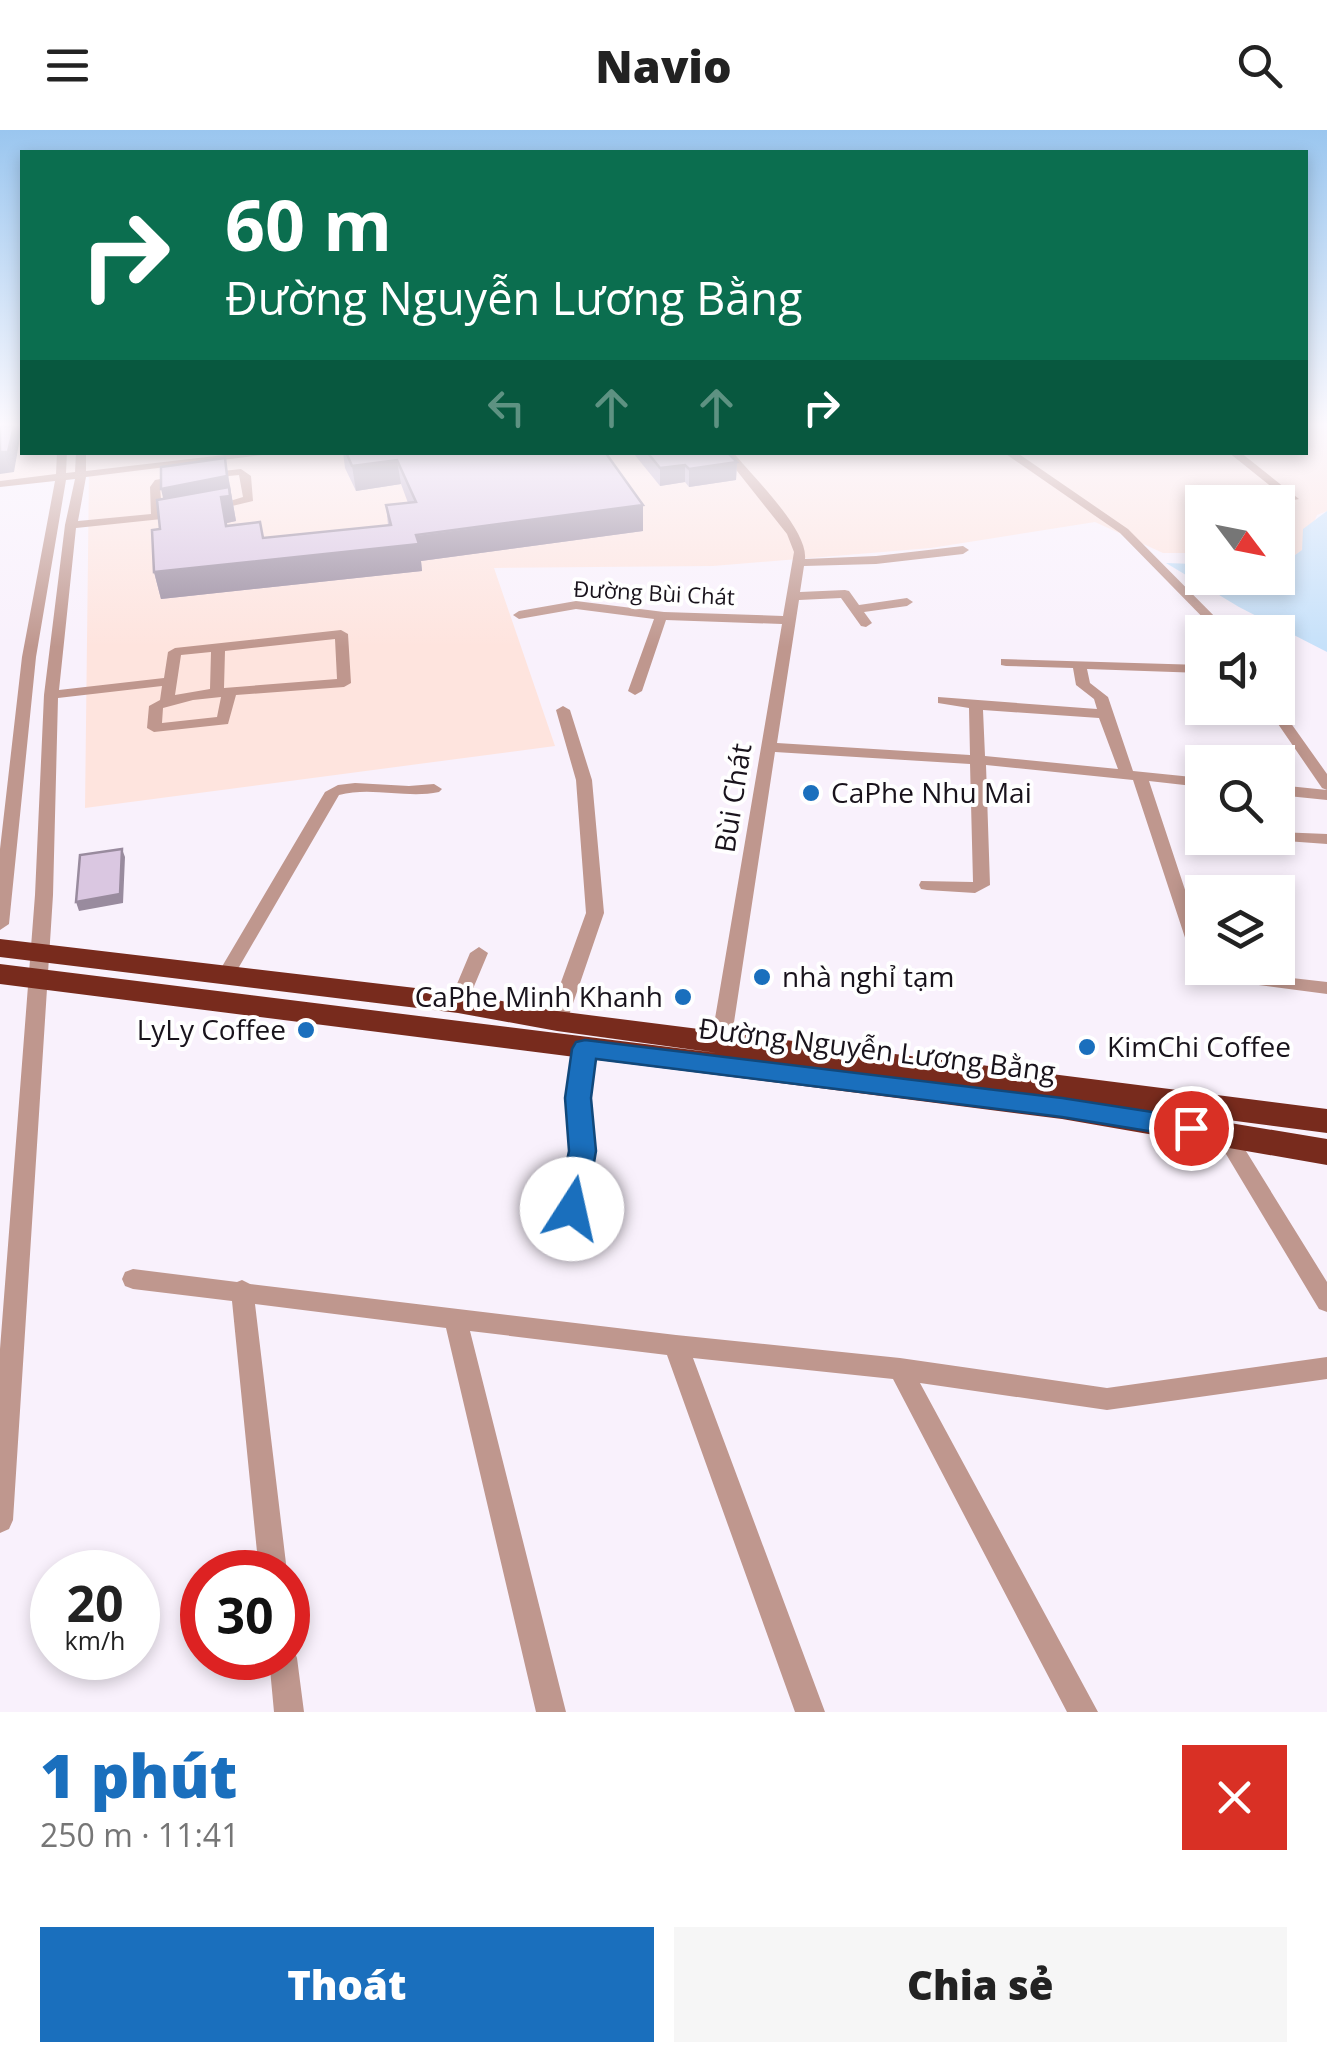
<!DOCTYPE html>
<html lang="vi">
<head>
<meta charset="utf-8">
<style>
	body { margin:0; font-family:"Open Sans",sans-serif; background:#f6f6f6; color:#222; height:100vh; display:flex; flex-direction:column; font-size:38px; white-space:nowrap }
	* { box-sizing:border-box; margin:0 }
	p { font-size:32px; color:#767676 }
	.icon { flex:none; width:55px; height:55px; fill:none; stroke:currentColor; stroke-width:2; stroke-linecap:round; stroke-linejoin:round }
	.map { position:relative; height:1582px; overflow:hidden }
	.drawer { display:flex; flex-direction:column; background:#fff; flex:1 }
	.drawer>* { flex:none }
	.hud { position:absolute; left:20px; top:20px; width:1288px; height:305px; border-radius:0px; box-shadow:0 5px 15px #0003; background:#0b6e4f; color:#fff; overflow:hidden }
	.needle { width:65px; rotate:122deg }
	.fabs { position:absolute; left:1185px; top:355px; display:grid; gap:20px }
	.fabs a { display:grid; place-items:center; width:110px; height:110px; border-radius:0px; background:#fff; box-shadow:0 5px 15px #0003; font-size:50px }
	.speed { position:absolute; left:30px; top:1420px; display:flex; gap:20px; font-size:50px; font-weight:700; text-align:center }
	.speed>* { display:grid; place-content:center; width:130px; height:130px; border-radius:50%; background:#fff; box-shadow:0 5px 15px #0003; line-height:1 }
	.speed small { font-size:25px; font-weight:400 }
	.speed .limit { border:15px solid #d22; background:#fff; color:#111 }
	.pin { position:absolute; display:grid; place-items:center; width:85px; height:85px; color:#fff; margin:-42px; border:5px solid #fff; border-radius:50%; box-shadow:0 2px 10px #0007 }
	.me { position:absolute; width:110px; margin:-55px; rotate:10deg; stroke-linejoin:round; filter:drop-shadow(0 0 8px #0008) }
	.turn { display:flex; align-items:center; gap:35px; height:210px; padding:0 40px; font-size:45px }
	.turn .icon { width:130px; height:130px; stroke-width:2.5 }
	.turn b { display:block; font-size:70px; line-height:85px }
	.lanes { display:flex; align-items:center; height:95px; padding:0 40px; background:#0003; justify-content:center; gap:50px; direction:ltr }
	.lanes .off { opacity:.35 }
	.round { display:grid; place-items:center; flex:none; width:105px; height:105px; border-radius:0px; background:#f6f6f6 }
	.overview { display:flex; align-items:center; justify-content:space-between; height:170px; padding:0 40px }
	h1 { font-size:60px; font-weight:800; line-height:75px; color:#1a6fbd }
	.primary-button { display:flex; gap:20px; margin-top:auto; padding:20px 40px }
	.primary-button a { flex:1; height:115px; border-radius:0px; background:#1a6fbd; color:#fff; font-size:40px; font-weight:800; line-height:115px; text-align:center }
	.primary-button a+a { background:#f6f6f6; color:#222 }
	header { display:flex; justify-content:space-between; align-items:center; height:130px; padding:0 40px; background:#fff; font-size:45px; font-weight:800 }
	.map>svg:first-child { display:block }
	.industrial { fill:#fee4de }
	.water { fill:#c6e1fa }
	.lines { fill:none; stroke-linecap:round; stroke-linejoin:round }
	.minor { fill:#bf978e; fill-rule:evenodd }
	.highway { fill:#782b1d; fill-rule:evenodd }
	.wall { fill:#bbabc2 }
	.shaded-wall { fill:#998b9e }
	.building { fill:#dac7e1; stroke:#998b9e; stroke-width:2.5 }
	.route { fill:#1a6fbd; stroke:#11487b; stroke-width:2.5 }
	.poi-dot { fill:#1a6fbd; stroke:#fff; stroke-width:4 }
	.labels { text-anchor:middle; stroke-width:8; stroke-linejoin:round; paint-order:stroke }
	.far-street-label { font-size:22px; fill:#19131c; stroke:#fff }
	.poi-label { font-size:28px; fill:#19131c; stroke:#fff; text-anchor:start }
	.street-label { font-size:28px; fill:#19131c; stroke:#fff }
</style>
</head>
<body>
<header><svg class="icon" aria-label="menu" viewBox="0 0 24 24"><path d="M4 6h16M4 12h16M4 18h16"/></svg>Navio<svg class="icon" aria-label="search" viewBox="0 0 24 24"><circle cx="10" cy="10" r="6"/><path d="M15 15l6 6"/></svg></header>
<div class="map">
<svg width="1327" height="1582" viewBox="0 0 1327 1582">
	<rect width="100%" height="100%" fill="#f9f1fc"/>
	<!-- industrial -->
	<path class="industrial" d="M0 296H22V322H1305V296H1327V381L1317 385 1302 420 1284 433 1278 432V372H1202V423H1163L1095 392 931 418 713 436 494 438 555 616 85 678 89 342 0 351Z"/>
	<!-- water -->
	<path class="water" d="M1327 381V522L1239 477 1166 433 1194 434 1202 425V448H1278V432L1284 433 1302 420 1303 399Z"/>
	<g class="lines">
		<!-- minor -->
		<path class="minor" d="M57 322H67L66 343 75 342 76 322H86V341L250 322H287L86 347 78 391 151 384 150 357 155 350 182 345 187 348 186 350 160 357 162 382 181 381 187 384 181 387 76 398 59 560 164 548 168 522 175 518 341 500 348 504 351 553 344 557 236 565 228 594 154 602 147 598 149 576 160 570 162 556 58 568 53 765 13 1390 9 1399 0 1403V1219L35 765 44 565 65 395 75 349 66 350 36 527 9 794 0 800V719L22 527 55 351 0 357V351L56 344ZM335 509 337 549 224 558 225 521ZM211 522 210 559 175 565 181 525ZM221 567 217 587 162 593 163 578 193 570Z
			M722 322H733C752 346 808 399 805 429L876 426 963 416 969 420 963 424 876 434 804 436 800 462 845 460 849 461 859 475 907 468 913 472 907 476 864 482 872 493 866 497 861 496 841 468 799 470 777 613 970 625 969 578 938 573V567L1097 579 1094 569 1076 555 1073 538 1006 536 1001 535V529L1202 535V543L1087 539 1090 553 1108 567 1133 641 1202 648V657L1149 651 1202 811V838L1327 852V864L1198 847 1133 650 986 635 990 755 975 763 927 760 921 759 919 755 921 751 973 752 970 634 775 622 731 912 728 917H714L711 912 782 494 666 490 642 561 635 565 628 561 654 489 576 479 519 489 513 485 519 481 576 471 664 482 783 486 794 422 787 404ZM983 580 1099 588 1118 639 985 626Z
			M1003 322H1016L1128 399 1230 502H1217L1120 403Z
			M1228 322H1240L1299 369 1289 371Z
			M241 339 251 346 253 371 207 382V378L243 367 239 345 208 348 203 345 204 343Z
			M1278 575 1327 644V660L1322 658 1267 578H1278Z
			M563 576 570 580 592 650 604 783 567 891 564 896H550L547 891 586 783 576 650 556 580Z
			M355 653 409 656 434 654 442 659 439 662C406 669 372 656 339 665L232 849H220L217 845 325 662 338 655Z
			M1278 655 1327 660V670L1278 665Z
			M1278 702 1327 704V714L1272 710 1270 708H1278Z
			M479 817 488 823 467 873 465 878H451L449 873 470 823Z
			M585 912 592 914 595 919 588 968 593 1021 582 1079 579 1085 571 1088 563 1085 560 1079 571 1021 568 968 575 919 578 914Z
			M1221 990 1228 992 1327 1152V1182L1319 1179 1214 1004 1211 998 1214 992Z
			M133 1139 237 1152 242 1150 250 1154 676 1205 900 1228 1107 1258 1327 1227V1249L1107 1280 920 1253 1098 1582H1067L893 1249 693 1228 825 1582H795L667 1225 470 1201 566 1582H536L446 1198 255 1174 287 1442H259L232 1171 133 1159 125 1156 122 1149 125 1142Z
			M288 1515 293 1518 297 1528 304 1582H274L269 1528H288Z"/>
		<!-- highway -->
		<path class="highway" d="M0 809 458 863 557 881 1327 979V1003L1152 980 1327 1009V1035L1062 989 0 854V834L717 923 557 901 458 883 0 827Z"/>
	</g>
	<!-- wall -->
	<path class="wall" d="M343 322H605L643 401 421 431 422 441 161 469 154 442 164 369 225 328 236 391 227 393V396L263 408 388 395 386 375 408 373 401 354 356 361 345 338Z
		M621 322H727L737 332 736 350 689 357 685 352 660 356 634 324 623 325Z"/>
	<!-- shaded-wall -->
	<path class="shaded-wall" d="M14 296H22L14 342 0 344V322Z
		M225 328 236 391 227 393 232 423 166 381 161 359Z
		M397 330 401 354 356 361 352 336Z
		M737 332 736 350 689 357V339Z
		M685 335V352L660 356V338Z
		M643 375V401L421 431 422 441 161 469 154 442Z
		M122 719 125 727 123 773 79 781 76 772Z"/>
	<!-- building -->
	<path class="building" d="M0 296H14L8 322H0Z
		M346 322H605L643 375 416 405 419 414 154 442 152 400 160 399 157 370 229 357 230 366 221 367 226 396 260 392 263 408 391 395 386 375 416 372 397 330 352 336Z
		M647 322H727L737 332 689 339 685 335 660 338Z
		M225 328 227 346 161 359V337Z
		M122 719 120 764 76 772 80 725Z"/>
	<!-- sky -->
	<linearGradient id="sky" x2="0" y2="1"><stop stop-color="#9ac6ef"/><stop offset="0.57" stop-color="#fcf9fe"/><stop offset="1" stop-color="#fcf9fe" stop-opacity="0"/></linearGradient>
	<rect width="1327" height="517" fill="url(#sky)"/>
	<!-- route -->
	<path class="route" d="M585 910 1062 968 1191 988 1200 991 1204 998 1200 1005 1191 1008 1062 987 596 929 591 968 596 1021 586 1079 582 1087 572 1090 561 1087 557 1079 569 1021 565 968 572 919 576 912Z"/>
	<!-- markers -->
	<g class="poi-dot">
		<circle cx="811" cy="663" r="10"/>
		<circle cx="762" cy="847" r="10"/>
		<circle cx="683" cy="867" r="10"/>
		<circle cx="306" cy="900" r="10"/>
		<circle cx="1087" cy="917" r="10"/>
	</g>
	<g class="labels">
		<!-- far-street labels -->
		<g class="far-street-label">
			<text transform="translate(654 463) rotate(3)" y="8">Đường Bùi Chát</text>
		</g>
		<!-- poi labels -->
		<g class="poi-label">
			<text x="831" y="673">CaPhe Nhu Mai</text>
			<text x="782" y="857">nhà nghỉ tạm</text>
			<text x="663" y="877" text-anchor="end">CaPhe Minh Khanh</text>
			<text x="286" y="910" text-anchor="end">LyLy Coffee</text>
			<text x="1107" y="927">KimChi Coffee</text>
		</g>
		<!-- street labels -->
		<g class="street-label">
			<text transform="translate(733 668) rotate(-81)" y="10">Bùi Chát</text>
			<text transform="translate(877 920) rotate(7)" y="10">Đường Nguyễn Lương Bằng</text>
		</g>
	</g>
</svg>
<div class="fabs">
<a><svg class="needle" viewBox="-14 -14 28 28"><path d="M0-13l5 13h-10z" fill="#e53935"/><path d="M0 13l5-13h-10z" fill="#767676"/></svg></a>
<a><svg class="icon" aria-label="sound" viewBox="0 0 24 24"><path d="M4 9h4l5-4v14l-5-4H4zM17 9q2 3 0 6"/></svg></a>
<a><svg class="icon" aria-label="search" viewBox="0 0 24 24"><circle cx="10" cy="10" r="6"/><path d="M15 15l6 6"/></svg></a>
<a><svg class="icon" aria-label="layers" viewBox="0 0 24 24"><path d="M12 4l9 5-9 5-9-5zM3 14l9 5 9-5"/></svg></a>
</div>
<div class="speed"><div>20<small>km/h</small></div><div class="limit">30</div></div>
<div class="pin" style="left:1191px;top:998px;background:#d93025"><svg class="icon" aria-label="arrive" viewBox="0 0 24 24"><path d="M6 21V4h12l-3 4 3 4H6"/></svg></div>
<svg class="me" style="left:572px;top:1079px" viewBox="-20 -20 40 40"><circle r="19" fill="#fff"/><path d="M0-13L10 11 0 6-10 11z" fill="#1a6fbd"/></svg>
<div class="hud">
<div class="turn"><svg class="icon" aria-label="right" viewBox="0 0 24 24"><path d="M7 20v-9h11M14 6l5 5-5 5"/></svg><div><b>60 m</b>Đường Nguyễn Lương Bằng</div></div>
<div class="lanes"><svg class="icon off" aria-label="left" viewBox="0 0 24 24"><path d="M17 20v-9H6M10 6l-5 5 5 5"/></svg><svg class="icon off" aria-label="ahead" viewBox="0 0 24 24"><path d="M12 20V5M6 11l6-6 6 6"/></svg><svg class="icon off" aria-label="ahead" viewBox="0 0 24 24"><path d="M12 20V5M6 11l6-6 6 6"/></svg><svg class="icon" aria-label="right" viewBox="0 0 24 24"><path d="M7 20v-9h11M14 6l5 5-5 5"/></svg></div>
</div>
</div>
<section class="drawer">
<div class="overview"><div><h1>1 phút</h1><p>250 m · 11:41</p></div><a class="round" style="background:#d93025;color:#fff"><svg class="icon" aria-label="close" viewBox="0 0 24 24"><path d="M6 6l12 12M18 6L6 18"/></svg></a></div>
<div class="primary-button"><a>Thoát</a><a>Chia sẻ</a></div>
</section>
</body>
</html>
